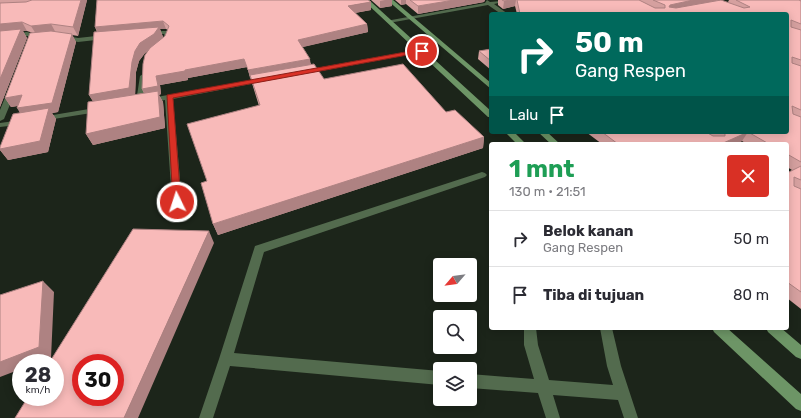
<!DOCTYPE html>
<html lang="id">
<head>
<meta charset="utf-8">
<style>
	body { margin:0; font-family:Rubik,sans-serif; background:#f7f7f7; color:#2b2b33; height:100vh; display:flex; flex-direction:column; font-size:15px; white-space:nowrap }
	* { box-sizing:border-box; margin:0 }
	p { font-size:13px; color:#7c7c81 }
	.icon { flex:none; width:22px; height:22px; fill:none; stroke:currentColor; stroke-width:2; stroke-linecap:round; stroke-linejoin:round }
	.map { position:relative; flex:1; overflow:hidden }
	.sheet { position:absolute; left:489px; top:142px; width:300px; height:188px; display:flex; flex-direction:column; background:#fff; border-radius:4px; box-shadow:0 2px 10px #0003 }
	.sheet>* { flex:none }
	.guide { position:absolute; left:489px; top:12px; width:300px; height:122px; border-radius:4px; box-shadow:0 2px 10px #0003; background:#00695c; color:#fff; overflow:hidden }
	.needle { width:26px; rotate:242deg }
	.fabs { position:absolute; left:433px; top:258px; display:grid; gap:8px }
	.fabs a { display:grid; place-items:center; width:44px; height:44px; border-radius:4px; background:#fff; box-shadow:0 2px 10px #0003; font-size:20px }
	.speed { position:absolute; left:12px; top:354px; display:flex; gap:8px; font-size:20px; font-weight:700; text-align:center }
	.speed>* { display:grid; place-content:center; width:52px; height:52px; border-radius:50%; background:#fff; box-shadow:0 2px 10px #0003; line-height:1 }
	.speed small { font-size:10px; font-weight:400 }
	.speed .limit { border:6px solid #d22; background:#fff; color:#111 }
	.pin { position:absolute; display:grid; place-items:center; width:34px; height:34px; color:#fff; margin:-17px; border:2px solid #fff; border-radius:50%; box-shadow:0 1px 4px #0007 }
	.me { position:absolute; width:44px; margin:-22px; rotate:356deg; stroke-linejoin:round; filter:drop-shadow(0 0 3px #0008) }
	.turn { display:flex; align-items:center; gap:14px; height:84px; padding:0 20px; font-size:18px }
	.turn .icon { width:52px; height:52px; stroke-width:2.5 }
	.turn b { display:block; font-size:28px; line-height:34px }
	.then { display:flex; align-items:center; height:38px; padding:0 20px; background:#0003; gap:8px; font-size:15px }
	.round { display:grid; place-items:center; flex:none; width:42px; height:42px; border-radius:4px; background:#f7f7f7 }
	.summary { display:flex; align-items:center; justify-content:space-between; height:68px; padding:0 20px }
	h1 { font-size:24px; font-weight:700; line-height:30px; color:#1e9e55 }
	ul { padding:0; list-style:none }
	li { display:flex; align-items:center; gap:12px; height:56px; padding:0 20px; border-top:1px solid #e1e1e2 }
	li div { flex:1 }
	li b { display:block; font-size:15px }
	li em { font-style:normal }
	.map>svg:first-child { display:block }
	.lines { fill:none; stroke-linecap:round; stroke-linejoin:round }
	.street { fill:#536b4e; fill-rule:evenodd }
	.secondary { fill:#6d9566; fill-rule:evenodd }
	.wall { fill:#d5a09f; fill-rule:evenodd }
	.shaded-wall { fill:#ae8282 }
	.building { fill:#f8bab9; stroke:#ae8282; fill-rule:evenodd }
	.route { fill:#d93025; stroke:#8d1f18 }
</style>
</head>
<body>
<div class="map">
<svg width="801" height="418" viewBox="0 0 801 418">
	<rect width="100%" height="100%" fill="#1c251a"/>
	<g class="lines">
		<!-- street -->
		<path class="street" d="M487 0 490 2 512 0 494 4 508 14H501L488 5 389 23 386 21 485 3Z
			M147 31H168L171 38 164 45H160L159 44 165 38 164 34H145L144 33Z
			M27 32 34 34V39H30L29 36H27L0 39V35Z
			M62 35 78 38 105 35 108 37 105 39 78 42 60 38 59 37Z
			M422 49 425 51 424 52 305 74 302 72 305 70Z
			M143 74 146 76 144 102 140 104 136 102 140 76Z
			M264 78 266 79V81L173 99 182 202 180 204H174L172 202 165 100 148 103 144 101 145 99Z
			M9 88H12L16 90 4 119 0 121V110Z
			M101 107H104V111L41 121 37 119 41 117Z
			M22 120H25V124L0 127V123Z
			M482 172 485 173 487 175 485 177 264 252 234 353 440 371V385L230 366 213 418H199L219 359 255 246Z
			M524 328H536L538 345 549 380 613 385 607 366 600 328H612L621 366 638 418H624L618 400 553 395 560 418H546L538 393 470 388V374L534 379 524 345Z"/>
		<!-- secondary -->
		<path class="secondary" d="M363 0H369L491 111V117H488Z
			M387 0H393L491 83V89Z
			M505 132H514L526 144H517Z
			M538 132H547L560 144H551Z
			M712 328H727L801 394V411L796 409 714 332Z
			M766 328H781L801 345V359L796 357 768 332Z"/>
	</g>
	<!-- wall -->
	<path class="wall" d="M0 0H87L78 36 72 35 76 42 58 112 52 113 56 119 48 152 8 160 0 150V147L20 113 18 106 11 107 5 98 33 33 27 31H23L27 38 0 107Z
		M97 0 371 10 355 13 367 24 368 32 302 47 311 64 324 79 446 112 484 137 483 148 218 235 213 224 207 181 259 106 247 67 188 78V80L160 85 161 94 159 95 163 102 165 128 93 145 86 134 93 101 89 95 97 32 95 27ZM160 29H166L168 30 165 36 160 40 163 37ZM149 50 142 89 144 93 135 95 136 72 139 61 145 53Z
		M371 0H392V6L380 8Z
		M395 0H485L484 2 418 14 406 4 401 5Z
		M498 0H720L714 2H728L729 0H801V309L787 298V173L792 170 787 167V144H747L742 141 736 144H602L586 132H787V14H517L515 6 503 9 498 5Z
		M491 49V70L478 59 479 51Z"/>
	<!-- shaded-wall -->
	<path class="shaded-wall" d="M81 0H87L78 36 73 27Z
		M385 0H392V6L380 8V1Z
		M401 0H406V4L401 5Z
		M454 0H485L484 2 418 14V6Z
		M511 0H516L515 6 503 9 504 1Z
		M693 0H720L667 13 666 14 670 5Z
		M371 2V10L349 14 348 6Z
		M163 21 166 29H160L163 37 158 43 145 53 139 61 136 72 135 99 95 105 89 95 99 35 95 27Z
		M22 22 27 31H23L27 38 0 107V24Z
		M51 24 56 33 36 34 31 26Z
		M367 24 368 32 299 48 298 40Z
		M72 34 76 42 58 112 52 113 56 119 48 152 8 160 0 150V149L23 118 17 108Z
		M244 59 247 67 188 78V80L160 85 161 94 159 95 163 102 165 128 93 145 86 134 146 97 142 89 156 76 185 70Z
		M310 59 311 67 250 78 248 70Z
		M22 95 28 104 11 107 5 98Z
		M748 132 742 141 736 144H721Z
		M484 137 483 148 218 235 213 224Z
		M209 231 214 243 138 418H124Z
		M43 281 54 292 51 358 37 363H21V369L0 377V362Z"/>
	<!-- building -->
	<path class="building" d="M32 0H81L73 27 51 24 31 26 22 22 0 24V3L26 2Z
		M97 0H368L371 2 348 6 367 24 298 40 310 59 248 70 244 59 185 70V71L156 76 158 86 142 89 143 64 145 55 150 48 165 36 169 26 163 21 95 27Z
		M410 0H454L418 6Z
		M502 0H511L504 1Z
		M517 0H639L655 8H665V5L653 0H693L670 5 669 7 676 8 721 0 744 8 750 7 736 0H799L801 1V24L791 20V27L801 30V60L792 57V63L801 66V110L792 106 793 114 801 117V162L787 154V144H769L748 132 721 144H618L602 132H706L713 136H725V134L722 132H787V14H520Z
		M159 27 154 34 140 43 135 51 132 62 129 88 89 95 94 32Z
		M21 29 0 79V31Z
		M51 31 72 34 52 103 17 108 22 95 5 98 30 33Z
		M491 49V61L479 51Z
		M314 64 324 79 403 64 446 112 455 110 484 137 213 224 201 183 207 181 187 124 260 105 250 75Z
		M158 91 160 117 86 134 88 102Z
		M49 108 40 141 0 149V147L13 114Z
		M801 166V180L794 177V186L801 189V292L787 282V173Z
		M133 229 209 231 124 418H15L28 397H55V363H49ZM81 363H115V397H81Z
		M43 281 39 347 0 362V295Z"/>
	<!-- route -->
	<path class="route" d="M422 49 425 51 424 52 173 98 181 202 180 204H173L167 95Z"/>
</svg>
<div class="fabs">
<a><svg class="needle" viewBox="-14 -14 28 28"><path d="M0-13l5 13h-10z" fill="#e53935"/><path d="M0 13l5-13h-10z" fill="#7c7c81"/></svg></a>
<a><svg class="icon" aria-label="search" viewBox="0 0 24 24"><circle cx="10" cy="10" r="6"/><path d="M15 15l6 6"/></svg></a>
<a><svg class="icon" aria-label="layers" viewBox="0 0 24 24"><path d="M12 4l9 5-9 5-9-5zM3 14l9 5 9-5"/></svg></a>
</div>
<div class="speed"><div>28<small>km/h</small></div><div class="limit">30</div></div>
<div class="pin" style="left:422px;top:51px;background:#d93025"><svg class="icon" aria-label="arrive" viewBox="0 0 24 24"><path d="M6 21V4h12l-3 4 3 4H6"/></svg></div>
<svg class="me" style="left:177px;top:202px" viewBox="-20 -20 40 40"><circle r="17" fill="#d93025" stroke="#fff" stroke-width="3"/><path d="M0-11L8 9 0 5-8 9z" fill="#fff"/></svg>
<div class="guide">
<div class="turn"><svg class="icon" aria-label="right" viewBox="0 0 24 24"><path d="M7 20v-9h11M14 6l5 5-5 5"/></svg><div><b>50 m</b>Gang Respen</div></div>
<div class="then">Lalu<svg class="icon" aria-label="arrive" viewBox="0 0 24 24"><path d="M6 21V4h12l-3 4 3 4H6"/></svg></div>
</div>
<section class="sheet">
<div class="summary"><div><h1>1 mnt</h1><p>130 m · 21:51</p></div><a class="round" style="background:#d93025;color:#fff"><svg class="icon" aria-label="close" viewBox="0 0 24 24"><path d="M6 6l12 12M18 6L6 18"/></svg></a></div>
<ul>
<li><svg class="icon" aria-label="right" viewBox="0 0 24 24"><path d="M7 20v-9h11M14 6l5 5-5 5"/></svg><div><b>Belok kanan</b><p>Gang Respen</p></div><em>50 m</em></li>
<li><svg class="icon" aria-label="arrive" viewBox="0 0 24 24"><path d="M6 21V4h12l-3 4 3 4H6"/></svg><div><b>Tiba di tujuan</b></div><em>80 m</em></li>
</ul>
</section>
</div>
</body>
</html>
